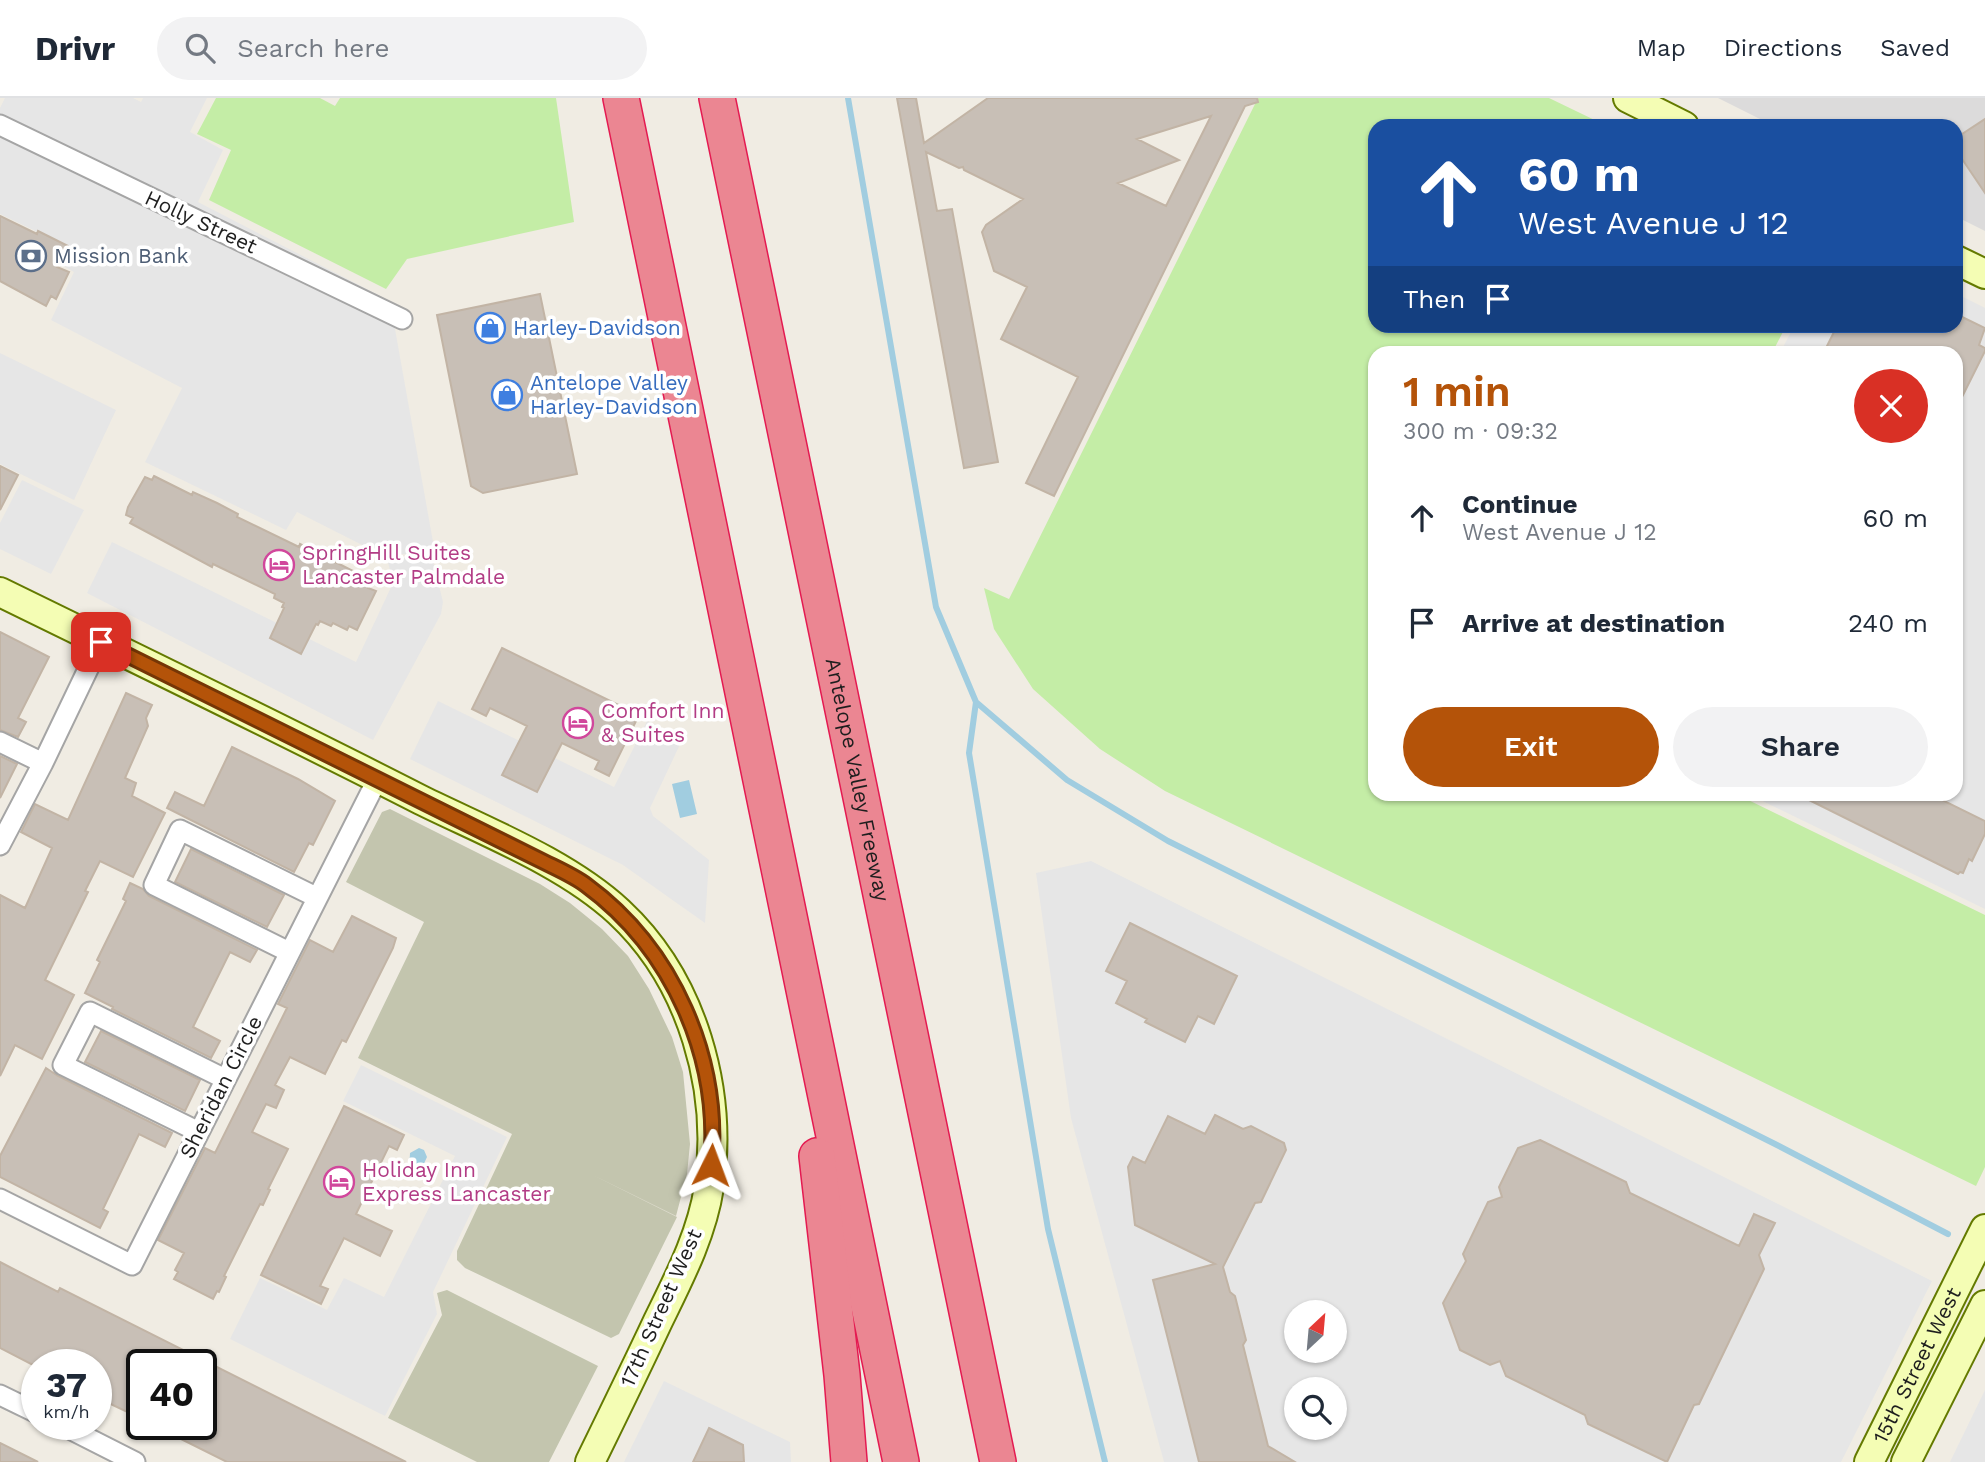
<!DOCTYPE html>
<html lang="en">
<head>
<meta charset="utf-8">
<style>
	body { margin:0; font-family:"Work Sans",sans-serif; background:#f2f2f3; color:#1f2937; height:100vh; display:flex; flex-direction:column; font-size:26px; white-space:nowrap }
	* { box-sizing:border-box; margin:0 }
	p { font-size:23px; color:#747a83 }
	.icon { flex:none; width:38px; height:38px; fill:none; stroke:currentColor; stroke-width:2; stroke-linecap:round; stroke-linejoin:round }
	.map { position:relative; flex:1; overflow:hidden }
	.details { position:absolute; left:1368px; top:248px; width:595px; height:455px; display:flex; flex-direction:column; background:#fff; border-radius:21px; box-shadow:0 2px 5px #0004 }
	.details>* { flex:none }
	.hud { position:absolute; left:1368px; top:21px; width:595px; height:214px; border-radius:21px; box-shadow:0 2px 5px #0004; background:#1a4fa0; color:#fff; overflow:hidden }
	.needle { width:46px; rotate:26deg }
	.controls { position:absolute; left:1284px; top:1202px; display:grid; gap:14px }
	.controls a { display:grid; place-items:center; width:63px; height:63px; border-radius:50%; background:#fff; box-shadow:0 2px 5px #0004; font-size:35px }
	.speed { position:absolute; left:21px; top:1251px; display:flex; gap:14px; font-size:35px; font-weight:700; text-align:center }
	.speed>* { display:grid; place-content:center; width:91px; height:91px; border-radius:50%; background:#fff; box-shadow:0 2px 5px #0004; line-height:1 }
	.speed small { font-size:18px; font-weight:400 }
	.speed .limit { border:4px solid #111; border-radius:10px; background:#fff; color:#111 }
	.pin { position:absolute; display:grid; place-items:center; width:60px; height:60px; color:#fff; margin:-30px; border-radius:14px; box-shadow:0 4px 10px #0006 }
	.me { position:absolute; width:77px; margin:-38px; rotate:3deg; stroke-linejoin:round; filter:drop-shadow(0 0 5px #0008) }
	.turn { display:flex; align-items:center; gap:24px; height:147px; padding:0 35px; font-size:32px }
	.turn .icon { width:91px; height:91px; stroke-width:2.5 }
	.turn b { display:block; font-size:49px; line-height:60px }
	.then { display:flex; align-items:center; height:66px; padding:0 35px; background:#0003; gap:14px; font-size:26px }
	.round { display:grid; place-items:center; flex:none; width:74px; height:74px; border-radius:37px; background:#f2f2f3 }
	.overview { display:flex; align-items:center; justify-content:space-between; height:119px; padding:0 35px }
	h1 { font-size:42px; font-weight:600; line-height:52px; color:#b45309 }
	.button { display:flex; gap:14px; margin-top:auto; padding:14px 35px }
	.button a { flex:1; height:80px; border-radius:42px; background:#b45309; color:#fff; font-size:28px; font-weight:600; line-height:80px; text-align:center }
	.button a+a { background:#f2f2f3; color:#1f2937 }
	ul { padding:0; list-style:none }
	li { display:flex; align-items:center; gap:21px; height:105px; padding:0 35px }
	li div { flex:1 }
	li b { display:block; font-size:26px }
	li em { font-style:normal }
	header { display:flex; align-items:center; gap:42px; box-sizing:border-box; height:98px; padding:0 35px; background:#fff; border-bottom:2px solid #e0e1e3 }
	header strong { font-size:33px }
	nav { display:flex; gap:38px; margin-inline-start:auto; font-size:24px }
	.search { width:490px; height:63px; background:#f2f2f3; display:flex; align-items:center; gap:18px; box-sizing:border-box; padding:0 24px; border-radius:38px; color:#747a83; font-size:26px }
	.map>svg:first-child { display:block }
	.residential { fill:#dcdbdb }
	.construction { fill:#c3c5ae }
	.grass { fill:#c4eda6 }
	.parking { fill:#e6e6e6; fill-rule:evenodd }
	.water { fill:#a1cde0 }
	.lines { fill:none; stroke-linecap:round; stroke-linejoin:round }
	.stream { stroke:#a1cde0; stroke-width:6 }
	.building { fill:#c8bfb6; stroke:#c2b4a5; stroke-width:2; fill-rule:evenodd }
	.street-casing { stroke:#a5a5a5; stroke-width:23 }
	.secondary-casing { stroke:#647a00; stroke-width:32 }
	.highway-casing { stroke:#e41a51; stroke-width:38 }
	.street { stroke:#fff; stroke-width:19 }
	.secondary { stroke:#f4fdb4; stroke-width:28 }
	.highway { stroke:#eb8692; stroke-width:35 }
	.route-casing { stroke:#753606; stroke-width:18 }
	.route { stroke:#b45309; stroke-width:12 }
	.labels { text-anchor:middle; stroke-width:7; stroke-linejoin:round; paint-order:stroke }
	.street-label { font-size:21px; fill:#1e1e1e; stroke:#fff }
	.service-label { font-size:21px; fill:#4e5e75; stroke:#fff; text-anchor:start }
	.shop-label { font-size:21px; fill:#366cbe; stroke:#fff; text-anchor:start }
	.hotel-label { font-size:21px; fill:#b23c85; stroke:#fff; text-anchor:start }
</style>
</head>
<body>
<header>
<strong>Drivr</strong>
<div class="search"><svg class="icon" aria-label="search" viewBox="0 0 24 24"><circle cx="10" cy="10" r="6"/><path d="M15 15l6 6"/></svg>Search here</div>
<nav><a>Map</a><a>Directions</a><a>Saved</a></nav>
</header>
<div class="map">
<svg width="1985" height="1364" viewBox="0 0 1985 1364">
	<rect width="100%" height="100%" fill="#f0ece3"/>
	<!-- residential -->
	<path class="residential" d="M1718 0H1985V133L1957 119 1956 28H1774Z"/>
	<!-- construction -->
	<path class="construction" d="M390 711 540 786 570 805 602 831 628 858 649 891 672 939 683 974 690 1046 687 1076 676 1118 593 1077 677 1119 619 1236 611 1240 465 1170 457 1162V1153L512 1036 358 960 424 824 346 784 382 714Z
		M447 1192 598 1268 549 1364H477L388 1320 442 1217 437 1195Z"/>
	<!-- grass -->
	<path class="grass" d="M216 0H320L335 8 340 0H556L574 124 407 161 386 191 209 102 231 52 197 36Z
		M1258 0H1549L1607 28H1376V228H1786L1772 255 1376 256V696L1738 697 1985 817V1069L1976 1088 1165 693 1100 651 1033 591 994 531 984 490 1009 501Z"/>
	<!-- parking -->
	<path class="parking" d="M5 0H133L141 4 143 0H207L190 34 223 52 198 104 390 203 435 455 382 457 297 414 286 432 145 364 182 290 51 222 74 174 62 167 71 150 0 116V10Z
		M1957 196 1985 210V811L1750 697 1956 696V256L1780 255 1794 228H1956Z
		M0 255 116 312 74 402 0 366Z
		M22 382 84 412 51 476 0 451V425Z
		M112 444 356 564 393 485 387 460 432 459 443 504 441 516 373 642 87 495Z
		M438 603 614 689 647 623 683 640 650 710 653 718 709 762 705 825 623 767 410 661Z
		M1091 763 1932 1183 1841 1364H1287L1285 1358 1268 1348 1223 1169 1255 1105 1261 1103 1286 1052 1284 1045 1243 1031 1205 1036 1168 1018 1145 1065 1133 1059 1128 1069 1135 1127 1215 1166 1199 1364H1164L1071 1020 1036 775ZM1539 1042 1626 1084 1630 1095 1739 1148 1754 1116 1775 1126 1759 1157 1764 1171 1699 1306 1694 1307 1667 1363 1585 1317 1500 1263 1490 1267 1460 1252 1443 1205 1466 1163 1463 1155 1488 1104 1502 1099 1499 1089 1518 1050ZM1297 1214H1335V1253H1297ZM1297 1292H1335V1330H1297Z
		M361 967 507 1039 433 1194 437 1216 385 1318 230 1241 260 1180 327 1212 344 1180 384 1199 455 1058 343 1003Z
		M664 1283 790 1344 791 1364H624Z
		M1985 1292V1364H1950Z"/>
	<!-- water -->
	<path class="water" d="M689 682 697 716 680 720 672 686Z
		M419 1050 424 1052 427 1059 421 1072 413 1076 410 1074C408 1067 410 1061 410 1055Z"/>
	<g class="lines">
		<!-- stream -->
		<path class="stream" d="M848 0 936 509 976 604 1067 682 1168 743 1777 1047 1948 1136
			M976 604 969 655 1048 1131 1105 1364"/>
	</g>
	<!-- building -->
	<path class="building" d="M897 0H916L924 45 988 0H1257L1258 4 1245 8 1054 398 1026 385 1078 279 1001 241 1027 189 994 173 982 134 986 127 1023 101 964 72 963 69 959 70 926 54 937 113 952 111 998 364 964 370ZM1211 18 1166 108 1118 85 1179 62 1137 41Z
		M1985 21V95L1956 52V40Z
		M0 118 37 136 38 133 68 148 57 169 69 174 56 201 51 198 46 208 0 183Z
		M540 196 577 376 483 395 471 388 437 217Z
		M1956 216 1985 230 1979 247 1985 250V253L1956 311V256H1823L1837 228H1956Z
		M0 368 18 377 0 412Z
		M154 378 192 397 193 394 217 405 238 416 237 419 299 449 300 446 357 475 356 478 371 485 368 490 376 493 357 532 349 528 347 532 333 525 331 528 320 523 318 527 316 526 301 556 270 540 284 510 282 509 284 505 274 500 275 496 213 466 212 469 130 425 133 420 126 417 128 409 145 379 152 382Z
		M0 534 49 559 18 620 26 624 18 639 0 632Z
		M502 550 639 617 609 678 595 671 599 663 562 645 537 694 502 677 527 628 490 610 486 618 472 611Z
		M126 595 152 607 146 620 148 628 125 680 136 685 132 698 165 715 133 779 100 763 85 793 88 794 45 882 74 897 42 961 15 947 0 978V797L25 810 52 750 21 734 35 706 68 722Z
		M232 649 298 681 335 703 313 747 309 745 294 774 167 710 175 694 204 708Z
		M0 658 17 666 0 700Z
		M1797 696H1930L1985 723V736L1972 763 1969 761 1963 775 1960 774 1958 776Z
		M191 751 284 797 267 829 175 784Z
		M130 785 143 791 149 798 257 852 250 864 230 854 193 929 220 943 211 960 112 911 113 909 85 895 100 864 97 862 126 803 123 801Z
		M352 818 396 840 393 850 346 944 342 942 325 976 290 959 275 987 284 992 276 1010 266 1006 252 1034 288 1051 268 1091 270 1092 263 1107 260 1106 224 1178 226 1179 219 1194 217 1193 213 1201 174 1181 178 1174 175 1172 184 1155 158 1142 205 1050 215 1055 287 910 278 906 310 842 333 854Z
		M1130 825 1237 878 1214 926 1198 918 1185 944 1145 924 1147 921 1116 905 1127 883 1106 873Z
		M101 933 200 982 185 1013 85 964Z
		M46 970 58 978 172 1035 165 1049 139 1036 103 1111 108 1114 100 1130 0 1079V1058Z
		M344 1008 404 1037 397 1052 389 1048 356 1116 392 1133 380 1158 344 1140 320 1188 328 1191 321 1206 261 1177Z
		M1215 1017 1243 1031 1251 1028 1284 1045 1286 1052 1261 1104 1255 1105 1223 1169 1230 1194 1235 1198 1246 1242 1243 1247 1268 1348 1295 1364H1199L1153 1182 1215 1166 1135 1127 1128 1069 1133 1059 1145 1065 1168 1018 1205 1036Z
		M1540 1042 1626 1084 1630 1095 1739 1148 1754 1116 1775 1125 1759 1157 1764 1171 1699 1306 1694 1307 1667 1364 1588 1326 1585 1317 1506 1278 1500 1263 1490 1267 1460 1252 1443 1205 1466 1163 1463 1156 1488 1104 1502 1099 1499 1089 1518 1050Z
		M0 1164 58 1194 60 1190 406 1364H227L151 1326H201V1267H142V1321L96 1299V1267H33L0 1250Z
		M709 1330 743 1347 744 1364H693Z
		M0 1345 38 1364H0Z"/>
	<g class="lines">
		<!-- street casing -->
		<g class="street-casing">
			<path id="street" d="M0 27 402 221
				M0 644 43 665
				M0 747 43 665 101 544
				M289 854 154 787 180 732 316 799
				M199 1034 63 967 90 914 225 981
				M0 1101 132 1167 378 680
				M0 1297 37 1315
				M60 1326 135 1364"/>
		</g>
		<!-- secondary casing -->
		<g class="secondary-casing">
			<g id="secondary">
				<path d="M1628 0 1684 28"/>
				<path d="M1956 162 1985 176"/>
				<path d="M0 494C141 563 282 631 421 702 486 734 566 765 619 814 693 883 723 992 709 1089 702 1136 679 1180 658 1223 636 1270 613 1317 590 1364"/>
				<path id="s1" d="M1869 1364 1985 1131"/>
				<path d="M1906 1364 1985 1207"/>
			</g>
		</g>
		<!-- highway casing -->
		<g class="highway-casing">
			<g id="highway">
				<path d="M621 0 901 1364"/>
				<path id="s2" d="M717 0 998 1364"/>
				<path d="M817 1058 842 1277 849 1364"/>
			</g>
		</g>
		<!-- street -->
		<use href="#street" class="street"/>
		<!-- secondary -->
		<use href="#secondary" class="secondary"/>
		<!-- highway -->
		<use href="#highway" class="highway"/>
	</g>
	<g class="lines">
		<!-- route casing -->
		<g class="route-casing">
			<path id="route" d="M101 544 544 764C558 771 574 778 586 787 673 851 721 960 711 1067"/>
		</g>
		<!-- route -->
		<use href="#route" class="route"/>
	</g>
	<!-- icons -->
	<defs>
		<g id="bank-ring" transform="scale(1.575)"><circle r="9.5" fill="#fff" stroke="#5c6f8a" stroke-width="1.5"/><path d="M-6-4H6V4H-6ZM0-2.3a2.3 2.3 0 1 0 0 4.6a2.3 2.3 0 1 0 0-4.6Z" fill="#5c6f8a"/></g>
		<g id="shop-ring" transform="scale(1.575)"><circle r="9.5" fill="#fff" stroke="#3f7fe0" stroke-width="1.5"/><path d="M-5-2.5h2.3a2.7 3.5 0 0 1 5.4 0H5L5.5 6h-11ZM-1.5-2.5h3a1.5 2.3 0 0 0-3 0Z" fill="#3f7fe0"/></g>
		<g id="hotel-ring" transform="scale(1.575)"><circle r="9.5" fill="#fff" stroke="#d1479c" stroke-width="1.5"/><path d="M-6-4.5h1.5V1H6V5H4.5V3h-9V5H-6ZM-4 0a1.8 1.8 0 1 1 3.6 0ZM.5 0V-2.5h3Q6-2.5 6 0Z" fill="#d1479c"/></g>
	</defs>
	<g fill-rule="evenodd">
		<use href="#bank-ring" x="31" y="158"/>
		<use href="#shop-ring" x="490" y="230"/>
		<use href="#shop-ring" x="507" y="297"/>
		<use href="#hotel-ring" x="279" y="467"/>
		<use href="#hotel-ring" x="578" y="625"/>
		<use href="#hotel-ring" x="339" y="1084"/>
	</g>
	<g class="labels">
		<!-- street labels -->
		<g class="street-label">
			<text transform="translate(201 124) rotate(25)" y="7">Holly Street</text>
			<text dy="7" stroke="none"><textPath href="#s2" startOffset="696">Antelope Valley Freeway</textPath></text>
			<text transform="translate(221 989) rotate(-63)" y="7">Sheridan Circle</text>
			<text transform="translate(661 1210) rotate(-66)" y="7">17th Street West</text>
			<text dy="7" stroke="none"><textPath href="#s1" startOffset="108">15th Street West</textPath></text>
		</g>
		<!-- service labels -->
		<g class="service-label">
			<text x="54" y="165">Mission Bank</text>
		</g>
		<!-- shop labels -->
		<g class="shop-label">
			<text x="513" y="237">Harley-Davidson</text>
			<text x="530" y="292">Antelope Valley<tspan x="530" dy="24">Harley-Davidson</tspan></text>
		</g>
		<!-- hotel labels -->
		<g class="hotel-label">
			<text x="302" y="462">SpringHill Suites<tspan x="302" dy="24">Lancaster Palmdale</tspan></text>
			<text x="601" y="620">Comfort Inn<tspan x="601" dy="24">&amp; Suites</tspan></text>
			<text x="362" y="1079">Holiday Inn<tspan x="362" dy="24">Express Lancaster</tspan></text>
		</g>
	</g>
</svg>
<div class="controls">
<a><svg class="needle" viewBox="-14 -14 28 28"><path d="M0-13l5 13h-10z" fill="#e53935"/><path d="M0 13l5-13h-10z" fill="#747a83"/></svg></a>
<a><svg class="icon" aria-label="search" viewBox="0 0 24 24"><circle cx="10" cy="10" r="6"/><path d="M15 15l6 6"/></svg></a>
</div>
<div class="speed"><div>37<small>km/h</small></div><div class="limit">40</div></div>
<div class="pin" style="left:101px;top:544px;background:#d93025"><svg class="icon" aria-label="arrive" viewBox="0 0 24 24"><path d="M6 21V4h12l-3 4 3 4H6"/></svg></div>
<svg class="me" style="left:711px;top:1067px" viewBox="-20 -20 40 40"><path d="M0-17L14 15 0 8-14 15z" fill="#b45309" stroke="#fff" stroke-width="4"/></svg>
<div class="hud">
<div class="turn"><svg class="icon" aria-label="ahead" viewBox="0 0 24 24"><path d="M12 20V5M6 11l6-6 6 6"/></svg><div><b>60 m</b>West Avenue J 12</div></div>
<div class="then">Then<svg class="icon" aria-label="arrive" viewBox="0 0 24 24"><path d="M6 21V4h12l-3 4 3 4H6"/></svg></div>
</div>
<section class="details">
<div class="overview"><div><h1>1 min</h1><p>300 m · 09:32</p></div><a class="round" style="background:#d93025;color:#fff"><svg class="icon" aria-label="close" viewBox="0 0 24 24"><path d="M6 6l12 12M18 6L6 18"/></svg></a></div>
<ul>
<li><svg class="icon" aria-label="ahead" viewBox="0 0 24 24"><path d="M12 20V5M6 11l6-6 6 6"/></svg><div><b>Continue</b><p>West Avenue J 12</p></div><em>60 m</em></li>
<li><svg class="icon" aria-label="arrive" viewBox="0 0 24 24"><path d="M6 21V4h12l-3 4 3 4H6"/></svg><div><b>Arrive at destination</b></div><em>240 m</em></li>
</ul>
<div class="button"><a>Exit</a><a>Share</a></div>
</section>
</div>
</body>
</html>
